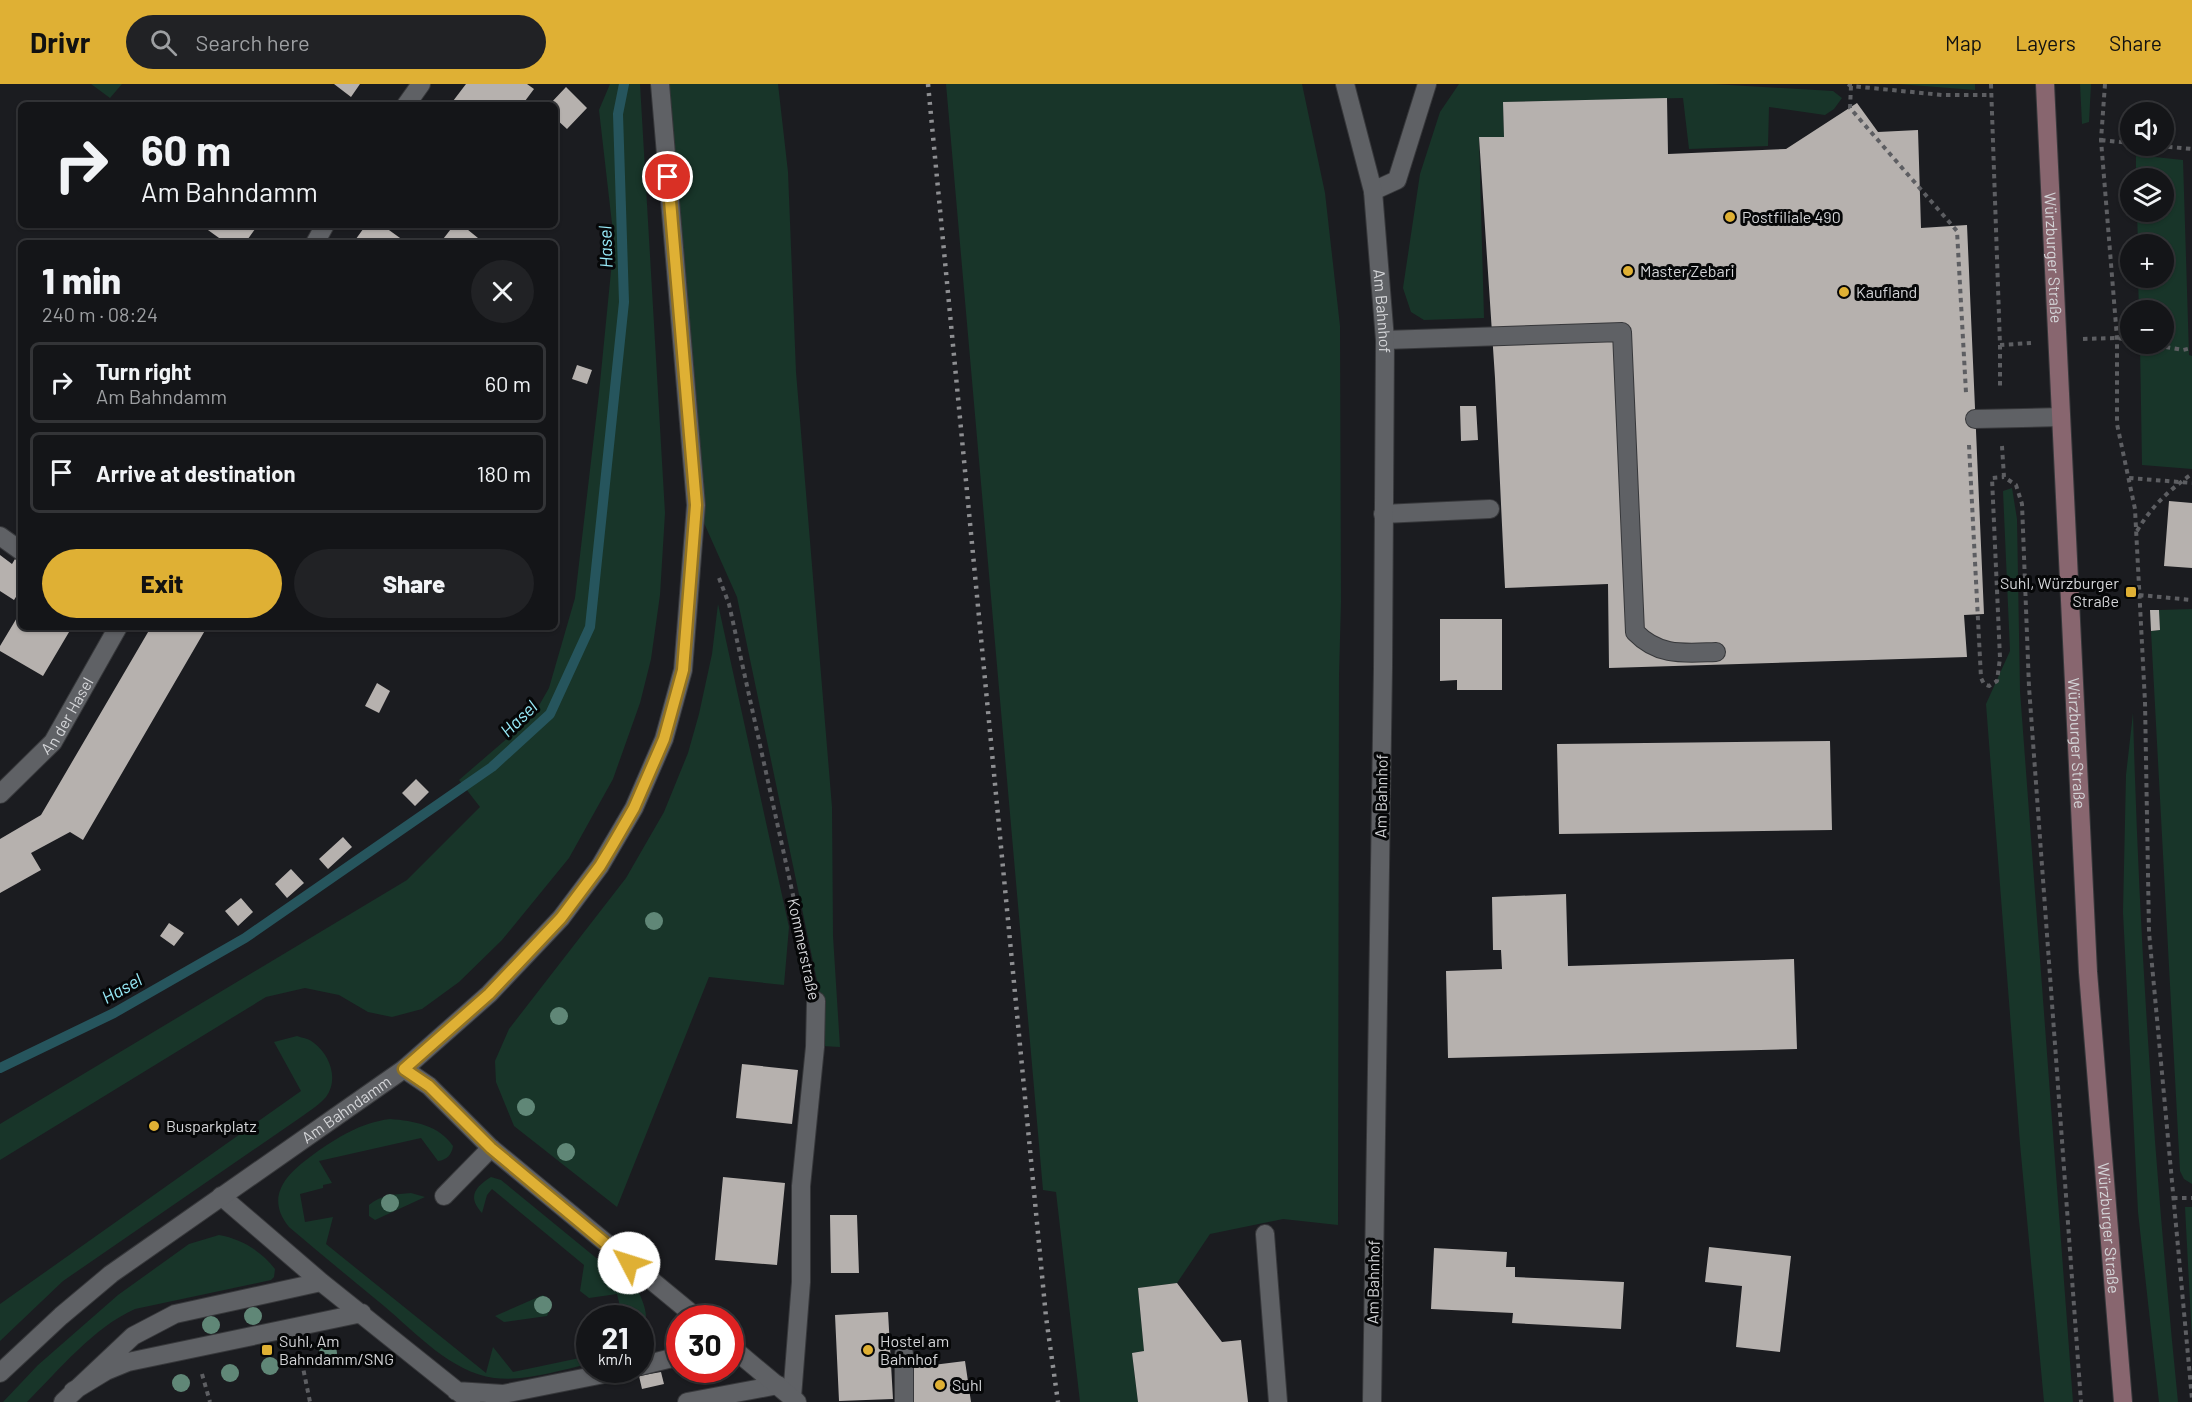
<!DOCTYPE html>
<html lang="en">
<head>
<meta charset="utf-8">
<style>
	body { margin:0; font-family:Barlow,sans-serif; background:#212225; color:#f1f3f6; height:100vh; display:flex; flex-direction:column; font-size:22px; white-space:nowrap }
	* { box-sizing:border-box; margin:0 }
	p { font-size:20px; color:#9d9fa2 }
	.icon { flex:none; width:33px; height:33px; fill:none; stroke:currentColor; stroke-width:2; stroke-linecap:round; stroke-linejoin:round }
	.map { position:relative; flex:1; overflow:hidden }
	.sheet { position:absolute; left:18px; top:156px; width:540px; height:390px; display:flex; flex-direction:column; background:#141518; border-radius:9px; box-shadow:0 2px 4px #0004,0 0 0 2px #333437 }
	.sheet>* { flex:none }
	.top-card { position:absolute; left:18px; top:18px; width:540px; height:126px; border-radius:9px; box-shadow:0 2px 4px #0004,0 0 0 2px #333437; background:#141518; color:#f1f3f6; overflow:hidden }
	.buttons { position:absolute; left:2120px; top:18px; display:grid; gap:12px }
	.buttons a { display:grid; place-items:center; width:54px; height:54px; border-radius:50%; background:#141518; box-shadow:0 2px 4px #0004,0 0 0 2px #333437; font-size:30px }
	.speed { position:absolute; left:576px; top:1221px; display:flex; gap:12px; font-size:30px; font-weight:700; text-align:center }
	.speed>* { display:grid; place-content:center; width:78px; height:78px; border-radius:50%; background:#141518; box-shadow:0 2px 4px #0004,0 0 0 2px #333437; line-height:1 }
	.speed small { font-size:15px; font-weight:400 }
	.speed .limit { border:9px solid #d22; background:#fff; color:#111 }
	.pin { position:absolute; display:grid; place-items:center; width:51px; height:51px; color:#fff; margin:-26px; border:3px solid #fff; border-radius:50%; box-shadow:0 2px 6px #0007 }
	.me { position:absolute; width:66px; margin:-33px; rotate:310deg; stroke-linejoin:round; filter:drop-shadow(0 0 4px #0008) }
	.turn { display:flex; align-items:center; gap:21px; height:126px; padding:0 24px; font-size:27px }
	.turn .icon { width:78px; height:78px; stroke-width:2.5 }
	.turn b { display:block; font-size:42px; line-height:51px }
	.round { display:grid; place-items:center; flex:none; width:63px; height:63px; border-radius:32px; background:#212225 }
	.headline { display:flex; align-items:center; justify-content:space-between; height:102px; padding:0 24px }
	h1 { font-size:36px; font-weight:800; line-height:45px }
	.button { display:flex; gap:12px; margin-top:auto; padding:12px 24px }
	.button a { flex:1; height:69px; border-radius:36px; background:#dfb034; color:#111; font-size:24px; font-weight:800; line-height:69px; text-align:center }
	.button a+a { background:#212225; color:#f1f3f6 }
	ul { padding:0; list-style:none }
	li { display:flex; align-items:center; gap:18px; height:81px; margin:0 12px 9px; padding:0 12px; border:3px solid #333437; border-radius:9px }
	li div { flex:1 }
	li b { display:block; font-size:22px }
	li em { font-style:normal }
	header { display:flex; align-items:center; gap:36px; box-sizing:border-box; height:84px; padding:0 30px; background:#dfb034; color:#111 }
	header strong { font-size:28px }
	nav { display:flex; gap:33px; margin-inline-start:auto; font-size:21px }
	.search { width:420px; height:54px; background:#212225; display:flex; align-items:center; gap:15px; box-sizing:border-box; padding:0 21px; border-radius:33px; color:#9d9fa2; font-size:22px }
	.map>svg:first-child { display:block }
	.green { fill:#183529 }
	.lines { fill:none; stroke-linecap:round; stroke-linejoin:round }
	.stream { stroke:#26555d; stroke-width:10 }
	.building { fill:#b6b1ae }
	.lane-casing { stroke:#37383b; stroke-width:20 }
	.street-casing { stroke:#37383b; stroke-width:20 }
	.secondary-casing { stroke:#37383b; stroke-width:20 }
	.path { stroke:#5d5e62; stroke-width:4; stroke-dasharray:4.5 4.5; stroke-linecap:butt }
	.lane { stroke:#5f6165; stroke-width:18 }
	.street { stroke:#5f6165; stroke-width:18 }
	.secondary { stroke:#88666f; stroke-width:18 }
	.rail { stroke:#8e8f92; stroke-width:4.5; stroke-dasharray:3 6; stroke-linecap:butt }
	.tree { fill:#608777 }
	.route-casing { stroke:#917222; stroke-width:15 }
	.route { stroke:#dfb034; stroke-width:10 }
	.poi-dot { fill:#dfb034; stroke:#060708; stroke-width:2 }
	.labels { text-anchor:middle; stroke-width:6; stroke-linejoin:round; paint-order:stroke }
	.poi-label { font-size:16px; fill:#d4d5d8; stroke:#060708; text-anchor:start }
	.street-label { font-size:16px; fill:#d4d5d8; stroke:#060708 }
	.water-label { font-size:18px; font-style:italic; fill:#98ebf9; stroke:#060708 }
</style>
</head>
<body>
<header>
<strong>Drivr</strong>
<div class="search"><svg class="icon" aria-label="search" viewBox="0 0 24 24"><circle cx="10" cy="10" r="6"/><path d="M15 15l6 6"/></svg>Search here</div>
<nav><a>Map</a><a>Layers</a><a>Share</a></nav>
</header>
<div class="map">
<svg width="2192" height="1318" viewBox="0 0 2192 1318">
	<rect width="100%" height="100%" fill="#1b1c20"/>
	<!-- green -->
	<path class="green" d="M91 0H122L110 14Z
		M610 0H640L665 429 660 511 651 575 640 619 613 695 569 774 502 856 459 898 422 925 392 933 368 928 339 911 305 904 266 913 0 1076V1040L407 796 480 723 459 696 533 632 549 604 575 514 599 309 614 157 599 26Z
		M660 0H778L788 88 796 288 832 723 833 852 840 963 822 962 821 916 737 513 696 421Z
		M946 0H1302L1325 109 1340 242 1341 518 1339 591 1338 1141 1283 1135 1210 1150 1177 1199 1138 1204 1144 1267 1132 1269 1138 1318H1080L1056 1108 1043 1106Z
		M1459 0H1713L1833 7 1842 14 1834 25 1825 31 1769 23 1768 62 1689 65 1683 14 1503 18 1504 53 1479 54 1484 234 1424 236 1411 228 1403 204 1420 90 1440 28Z
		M1898 0H1975V6Z
		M2080 0H2091L2089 38 2082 40Z
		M2136 71 2183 76 2189 271 2192 272V385L2142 381 2140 260H2163V226H2139L2138 194H2163V160H2138L2137 128H2163V94H2136Z
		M2012 404 2017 435 2020 607 2073 1318H2044L2020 1060 1986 620 2010 567 2003 407Z
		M718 520 789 843 784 901 709 893 617 1123 514 1042 496 998 495 977 509 945 626 794 664 728 688 669 699 630 712 570Z
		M2192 525V1100L2184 1095 2180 1087 2151 547 2160 546 2159 526Z
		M2133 629C2139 859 2155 1089 2178 1318H2159L2138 1128 2123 828 2126 691Z
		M297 952C303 954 310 955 314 959 330 971 339 996 326 1013 320 1020 311 1026 304 1031L63 1197 0 1257V1220L301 1007 274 958Z
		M390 1035C414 1037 439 1041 453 1062 452 1070 447 1076 438 1077L421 1054 319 1077 332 1099 323 1101V1104L300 1110 305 1138 333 1133 326 1160 486 1289 493 1263 513 1288 589 1272V1280C560 1286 525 1298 494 1294 451 1288 416 1249 384 1222 352 1196 320 1169 289 1143 263 1111 289 1088 314 1070 338 1053 360 1039 390 1035Z
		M491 1093 501 1096 639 1209C647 1226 649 1238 641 1255L640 1234H623L617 1210 589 1214 580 1207 584 1181 492 1105 487 1111 482 1129C467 1113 475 1103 491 1093Z
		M411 1109 425 1113 375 1136 369 1132V1121C380 1111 397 1110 411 1109Z
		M2185 1123H2192V1256Z
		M219 1151C241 1155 260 1166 275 1185L274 1193 271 1196 135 1225C94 1243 58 1287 27 1318H3L38 1281 118 1211 189 1160Z
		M543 1211 552 1221 547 1232 504 1238 495 1232Z"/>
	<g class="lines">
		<!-- stream -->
		<path class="stream" d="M0 984 114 929 245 854 492 683 550 630 590 543 624 218 618 30 624 0"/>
	</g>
	<!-- building -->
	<path class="building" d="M334 0H360L351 13Z
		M466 0H527L534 5 522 21H450Z
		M566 3 587 24 567 45 555 34V21H549Z
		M1667 14 1668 70 1786 65 1857 19 1878 48 1918 46 1921 144 1967 141 1984 530 1964 531 1967 573 1609 584 1608 500 1505 504 1495 294 1479 53H1504L1503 18Z
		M201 141H258L245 159H226Z
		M366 141H382L407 159H353Z
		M454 141H462L478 154 474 159H440Z
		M577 281 592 286 587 300 572 295Z
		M1460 322H1476L1478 356 1461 357Z
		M2169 417 2192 419V484L2164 482Z
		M0 471 12 480 15 475 21 479V505L14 516 0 507Z
		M2150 526H2159L2160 546 2151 547Z
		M21 527V543H72L43 592 0 567V562Z
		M1440 535H1502V606H1457V596L1440 597Z
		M151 543H207L83 756 70 748 31 769 41 786 0 809V755L41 731Z
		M377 599 390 607 379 629 365 622Z
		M1830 657 1832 746 1559 750 1557 660Z
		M416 695 429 708 415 722 402 709Z
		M343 753 352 763 328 785 319 775Z
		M291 785 304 799 287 814 275 800Z
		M1566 810 1568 882 1794 875 1797 965 1448 974 1446 887 1502 885 1501 866H1493L1492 813Z
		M241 814 253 828 238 842 225 827Z
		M169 839 184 849 174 862 160 852Z
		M742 980 798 986 792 1040 736 1034Z
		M723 1093 785 1099 777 1181 715 1176Z
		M830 1131H857L859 1189H831Z
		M1709 1163 1791 1172 1780 1268 1736 1263 1742 1202 1705 1198Z
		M1434 1164 1507 1168 1506 1183H1515V1193L1624 1198 1621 1245 1512 1239 1513 1229 1431 1225Z
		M1177 1199 1222 1258 1241 1256 1248 1318H1138L1132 1269 1144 1267 1138 1204Z
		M888 1228 893 1315 839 1317 835 1231Z
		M965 1277 971 1318H914L909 1284Z
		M661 1288 664 1300 642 1305 639 1292Z"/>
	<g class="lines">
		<!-- lane casing -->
		<g class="lane-casing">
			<path id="lane" d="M1373 107 1397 96 1427 0
				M1385 256 1622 248 1635 548C1659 573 1685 569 1716 568
				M1975 335 2061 333
				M1383 430 1490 425
				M221 1112 321 1198 471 1318
				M444 1112 491 1064
				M1265 1150 1278 1318
				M904 1270V1318
				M640 1282 680 1272
				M73 1307 106 1287 128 1278 362 1229
				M456 1307 503 1310 624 1286
				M792 1313 801 1198V1102L815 963 816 917
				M63 1318 133 1252 175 1230 321 1198
				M687 1318 778 1301"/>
		</g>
		<!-- street casing -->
		<g class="street-casing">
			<g id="street">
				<path id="s1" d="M1345 0 1373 107 1385 256 1383 584 1372 1318"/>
				<path d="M406 21 421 0"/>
				<path d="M315 159 325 141"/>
				<path d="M0 452 21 467"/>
				<path id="s2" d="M0 710 53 658 118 543"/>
				<path d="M404 985 429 1002 491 1064 697 1234"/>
				<path d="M730 1262 797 1318"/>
				<path id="s3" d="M0 1289 61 1232 111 1190 404 985 489 910 561 834 600 782 634 724 664 655 683 586 696 421 660 0"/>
			</g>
		</g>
		<!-- secondary casing -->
		<g class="secondary-casing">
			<g id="secondary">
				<path id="s4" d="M2045 0 2088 888 2123 1318"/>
			</g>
		</g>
		<!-- path -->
		<path class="path" d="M1848 0 1851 2 1942 11H1991
			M1991 0 2000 261 2031 259
			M2105 0 2101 56 2117 254V340L2135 425 2145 618 2149 848 2192 1315
			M1851 2 1850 24 1957 147 1966 309
			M2101 56 2130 59
			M2159 62 2192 65
			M2083 255 2117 254 2130 256
			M2148 260 2183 266 2192 264
			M2000 261V306
			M1969 361 1981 594 1984 600 1989 602 1997 597 2000 574 1992 394 2004 393
			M2002 362 2004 393 2016 401 2022 420 2029 603 2081 1318
			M2129 394 2192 399
			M2137 447C2151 423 2169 406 2192 390
			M719 494 729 520 811 893
			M2139 511 2192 516
			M2173 1114H2192
			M300 1269 310 1318
			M202 1290 210 1318"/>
		<!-- lane -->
		<use href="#lane" class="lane"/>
		<!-- street -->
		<use href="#street" class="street"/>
		<!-- secondary -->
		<use href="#secondary" class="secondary"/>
		<!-- rail -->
		<path class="rail" d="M928 0 1046 1233 1058 1318"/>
	</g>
	<!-- trees -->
	<g class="tree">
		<circle cx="654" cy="837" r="9"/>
		<circle cx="559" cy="932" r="9"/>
		<circle cx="526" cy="1023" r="9"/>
		<circle cx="566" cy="1068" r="9"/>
		<circle cx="390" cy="1119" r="9"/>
		<circle cx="543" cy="1221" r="9"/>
		<circle cx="253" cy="1232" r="9"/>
		<circle cx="211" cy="1241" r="9"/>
		<circle cx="328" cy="1269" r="9"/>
		<circle cx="270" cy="1282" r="9"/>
		<circle cx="230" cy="1289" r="9"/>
		<circle cx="181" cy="1299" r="9"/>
	</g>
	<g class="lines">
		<!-- route casing -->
		<g class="route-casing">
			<path id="route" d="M629 1179 491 1064 429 1002 404 985 489 910 561 834 600 782 612 762 634 724 664 655 683 586 696 421 668 93"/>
		</g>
		<!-- route -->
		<use href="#route" class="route"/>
	</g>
	<!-- markers -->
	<g class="poi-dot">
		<circle cx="1730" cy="133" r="6"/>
		<circle cx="1628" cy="187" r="6"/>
		<circle cx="1844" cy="208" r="6"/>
		<rect x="2125" y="502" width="12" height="12" rx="3"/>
		<circle cx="154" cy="1042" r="6"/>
		<rect x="261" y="1260" width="12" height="12" rx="3"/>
		<circle cx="868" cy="1266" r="6"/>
		<circle cx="940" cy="1301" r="6"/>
	</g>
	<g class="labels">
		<!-- poi labels -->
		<g class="poi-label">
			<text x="1742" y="139">Postfiliale 490</text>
			<text x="1640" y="193">Master Zebari</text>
			<text x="1856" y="214">Kaufland</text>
			<text x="2119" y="505" text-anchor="end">Suhl, Würzburger<tspan x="2119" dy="18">Straße</tspan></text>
			<text x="166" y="1048">Busparkplatz</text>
			<text x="279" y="1263">Suhl, Am<tspan x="279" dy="18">Bahndamm/SNG</tspan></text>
			<text x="880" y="1263">Hostel am<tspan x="880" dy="18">Bahnhof</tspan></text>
			<text x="952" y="1307">Suhl</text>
		</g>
		<!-- street labels -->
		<g class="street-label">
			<text dy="6" stroke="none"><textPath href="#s4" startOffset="174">Würzburger Straße</textPath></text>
			<text dy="6" stroke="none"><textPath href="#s1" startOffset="231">Am Bahnhof</textPath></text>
			<text dy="6" stroke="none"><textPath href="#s2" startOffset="104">An der Hasel</textPath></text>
			<text dy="6" stroke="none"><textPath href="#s4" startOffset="660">Würzburger Straße</textPath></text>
			<text transform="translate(1381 712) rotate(-89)" y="6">Am Bahnhof</text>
			<text transform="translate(804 865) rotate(78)" y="6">Kommerstraße</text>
			<text dy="6" stroke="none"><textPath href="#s3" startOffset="436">Am Bahndamm</textPath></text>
			<text dy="6" stroke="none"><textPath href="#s4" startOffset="1146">Würzburger Straße</textPath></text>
			<text transform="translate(1373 1198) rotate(-89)" y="6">Am Bahnhof</text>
		</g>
		<!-- water labels -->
		<g class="water-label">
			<text transform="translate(606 163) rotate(-92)" y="6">Hasel</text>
			<text transform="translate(519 635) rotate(-44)" y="6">Hasel</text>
			<text transform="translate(122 905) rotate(-29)" y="6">Hasel</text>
		</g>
	</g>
</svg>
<div class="buttons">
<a><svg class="icon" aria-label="sound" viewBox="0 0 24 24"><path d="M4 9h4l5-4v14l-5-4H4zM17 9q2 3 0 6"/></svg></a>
<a><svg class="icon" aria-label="layers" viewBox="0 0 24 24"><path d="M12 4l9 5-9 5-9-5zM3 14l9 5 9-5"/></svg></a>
<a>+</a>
<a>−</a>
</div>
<div class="speed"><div>21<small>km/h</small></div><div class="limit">30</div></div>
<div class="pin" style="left:668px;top:93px;background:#d93025"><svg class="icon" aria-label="arrive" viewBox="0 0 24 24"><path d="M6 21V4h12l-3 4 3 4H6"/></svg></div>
<svg class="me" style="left:629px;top:1179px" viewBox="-20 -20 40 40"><circle r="19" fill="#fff"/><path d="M0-13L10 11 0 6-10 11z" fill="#dfb034"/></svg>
<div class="top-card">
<div class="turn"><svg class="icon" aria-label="right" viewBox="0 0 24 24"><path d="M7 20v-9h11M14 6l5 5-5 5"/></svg><div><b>60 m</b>Am Bahndamm</div></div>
</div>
<section class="sheet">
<div class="headline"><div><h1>1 min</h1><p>240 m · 08:24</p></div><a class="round"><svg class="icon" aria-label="close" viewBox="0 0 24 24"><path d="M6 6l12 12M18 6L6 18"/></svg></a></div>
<ul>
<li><svg class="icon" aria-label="right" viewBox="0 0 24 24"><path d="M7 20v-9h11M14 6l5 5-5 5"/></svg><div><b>Turn right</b><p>Am Bahndamm</p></div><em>60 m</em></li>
<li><svg class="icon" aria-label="arrive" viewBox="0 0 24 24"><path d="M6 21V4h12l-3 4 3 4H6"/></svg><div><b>Arrive at destination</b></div><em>180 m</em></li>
</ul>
<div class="button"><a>Exit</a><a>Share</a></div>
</section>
</div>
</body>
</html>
